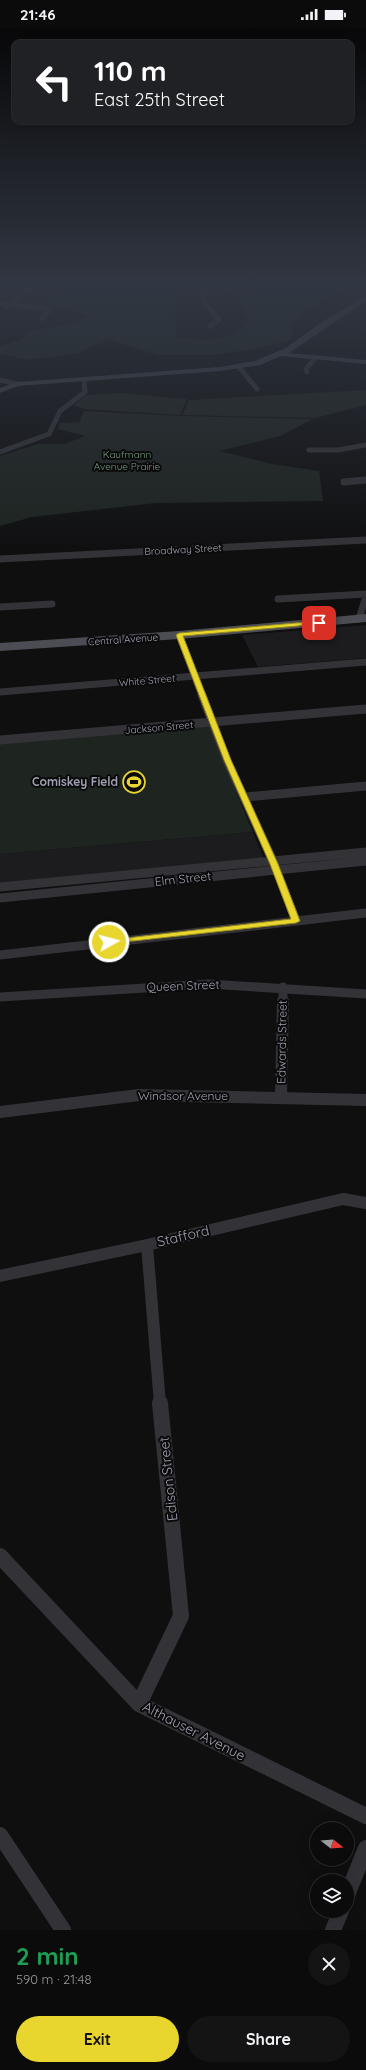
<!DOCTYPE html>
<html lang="en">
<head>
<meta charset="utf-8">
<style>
	body { margin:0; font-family:Quicksand,sans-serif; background:#141415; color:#f1f3f6; height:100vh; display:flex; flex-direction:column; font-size:15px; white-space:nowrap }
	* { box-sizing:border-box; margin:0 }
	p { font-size:13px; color:#9a9b9d }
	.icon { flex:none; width:22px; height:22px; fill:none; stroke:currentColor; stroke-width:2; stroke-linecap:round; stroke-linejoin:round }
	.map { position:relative; height:1902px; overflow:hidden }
	.side { display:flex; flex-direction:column; background:#0b0b0c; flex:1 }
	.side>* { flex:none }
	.banner { position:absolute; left:12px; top:12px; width:342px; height:84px; border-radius:8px; box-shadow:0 4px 16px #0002,0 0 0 1px #2b2b2d; background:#202124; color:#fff; overflow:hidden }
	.needle { width:26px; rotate:107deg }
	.tools { position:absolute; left:310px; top:1794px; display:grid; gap:8px }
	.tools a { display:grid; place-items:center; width:44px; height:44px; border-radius:50%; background:#0b0b0c; box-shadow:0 4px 16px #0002,0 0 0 1px #2b2b2d; font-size:20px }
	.pin { position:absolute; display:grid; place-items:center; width:34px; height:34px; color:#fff; margin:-17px; border-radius:8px; box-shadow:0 2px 6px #0006 }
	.me { position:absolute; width:44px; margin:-22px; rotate:83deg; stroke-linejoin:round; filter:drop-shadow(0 0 3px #0008) }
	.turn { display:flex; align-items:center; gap:14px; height:84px; padding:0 16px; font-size:18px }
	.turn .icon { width:52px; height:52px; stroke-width:2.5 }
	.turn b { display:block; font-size:28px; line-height:34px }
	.round { display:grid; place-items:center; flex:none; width:42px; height:42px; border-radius:21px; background:#141415 }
	.head { display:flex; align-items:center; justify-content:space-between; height:68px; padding:0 16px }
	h1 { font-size:24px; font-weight:700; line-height:30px; color:#1e9e55 }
	.cta { display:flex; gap:8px; margin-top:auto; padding:8px 16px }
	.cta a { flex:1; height:46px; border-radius:24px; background:#e8d62f; color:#111; font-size:16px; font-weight:700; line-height:46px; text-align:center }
	.cta a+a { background:#141415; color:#f1f3f6 }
	.status { display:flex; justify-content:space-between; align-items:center; height:28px; padding:0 20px; background:#0b0b0c; direction:ltr }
	.status svg { height:11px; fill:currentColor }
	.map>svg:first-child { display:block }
	.built { fill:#1c1b1d }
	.green { fill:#1e2420 }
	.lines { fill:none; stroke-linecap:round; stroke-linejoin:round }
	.street-far4 { stroke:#333237; stroke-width:5 }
	.street-far3 { stroke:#333237; stroke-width:7 }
	.street-far2 { stroke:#333237; stroke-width:9 }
	.street-far1 { stroke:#333237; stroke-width:12 }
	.street { stroke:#333237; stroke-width:16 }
	.secondary { fill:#3e3e45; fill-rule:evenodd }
	.primary { fill:#4c4c54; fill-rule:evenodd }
	.route { fill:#e8d62f; stroke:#978b1f }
	.labels { text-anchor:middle; stroke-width:4; stroke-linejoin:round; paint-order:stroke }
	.far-park-label { font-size:10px; fill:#789b82; stroke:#0a0a0b }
	.far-street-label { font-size:10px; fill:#a1a2b1; stroke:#0a0a0b }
	.poi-label { font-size:12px; font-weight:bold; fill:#a1a2b1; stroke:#0a0a0b; text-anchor:end }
	.street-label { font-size:12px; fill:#a1a2b1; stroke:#0a0a0b }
	.near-street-label { font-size:14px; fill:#a1a2b1; stroke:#0a0a0b }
</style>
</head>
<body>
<div class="status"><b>21:46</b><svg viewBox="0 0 49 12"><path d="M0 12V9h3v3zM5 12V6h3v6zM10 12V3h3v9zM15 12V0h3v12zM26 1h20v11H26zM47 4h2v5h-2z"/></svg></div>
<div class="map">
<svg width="366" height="1902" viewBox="0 0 366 1902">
	<rect width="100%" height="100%" fill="#0f0f10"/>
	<!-- built -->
	<path class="built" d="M366 597V630L258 639 242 607Z
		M253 804 263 829 262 831 0 857V826Z"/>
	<!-- green -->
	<path class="green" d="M59 257 139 260 143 257H169L173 268 177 309C196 313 240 315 248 292L239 275 241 268 276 257H362L331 268 308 281 296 294 289 299 293 306 290 312 254 321 215 327H158L109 312 93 318 79 325 29 332 5 327 0 328V318L21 312 30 303 70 296 84 291 88 287 50 278 49 272 61 264 62 258Z
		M366 362V377L316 390 182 387 189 372Z
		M120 365 187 371 180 387 84 381 74 377 86 367Z
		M84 383 181 388 313 391 280 408 219 423 272 436 319 443 323 473 156 475 32 489 0 498V428L38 416H65L85 408 58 401 60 395 79 394Z
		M213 694 236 764 253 804 0 826V712Z"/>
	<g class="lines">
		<!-- street-far4 -->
		<path class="street-far4" d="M210 257 203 264V272L219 292 210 298
			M209 258 226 259 239 257
			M0 276 50 281
			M6 279 33 258
			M42 291 50 281
			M239 339 257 361
			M307 344 306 341 315 330
			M0 352 17 356
			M309 422H338L366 417
			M0 424 49 406 60 383 85 364 84 351"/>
		<!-- street-far3 -->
		<path class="street-far3" d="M344 454 366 452
			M0 531 366 512
			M278 571 366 566
			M0 579 52 576
			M359 591 366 568
			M179 607 202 668
			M0 664 366 634"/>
		<!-- street-far2 -->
		<path class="street-far2" d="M202 667 227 733 273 833 296 893
			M0 712 366 681
			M245 769 366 758
			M0 859 366 824
			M0 870 366 833
			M0 927 366 885
			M0 969 209 956 366 966
			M283 974V959"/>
		<!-- street-far1 -->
		<path class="street-far1" d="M281 1069 283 973
			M0 1084 139 1067 366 1072
			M147 1217 160 1376
			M0 1248 147 1217 343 1171 366 1175"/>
		<!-- street -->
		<path class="street" d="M0 1528 139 1676 366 1788
			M139 1676 181 1588 160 1375
			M0 1807 63 1902
			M347 1867 366 1820
			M333 1902 341 1883"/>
		<!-- secondary -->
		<path class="secondary" d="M366 268V273L289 325 366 332V336L281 328 260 337 220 343 18 358 0 365V360L17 354 220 339 255 333 286 320 323 293Z"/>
		<!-- primary -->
		<path class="primary" d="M366 586V594L179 611 0 623V615L179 603Z"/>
	</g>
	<!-- sky -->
	<linearGradient id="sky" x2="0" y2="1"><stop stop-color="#080809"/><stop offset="0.49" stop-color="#313742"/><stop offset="1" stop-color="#313742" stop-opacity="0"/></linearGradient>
	<rect width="366" height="523" fill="url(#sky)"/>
	<!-- route -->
	<path class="route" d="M319 593H321V596L183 608 231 732 278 836 300 893 296 895 106 916V913L109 912 291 891 270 836 224 732 176 607 179 605Z"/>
	<!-- icons -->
	<defs>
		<g id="stadium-ring" transform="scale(1.15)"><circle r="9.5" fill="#0a0a0b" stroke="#e8d62f" stroke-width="1.5"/><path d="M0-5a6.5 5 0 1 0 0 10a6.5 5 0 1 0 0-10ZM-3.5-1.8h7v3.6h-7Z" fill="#e8d62f"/></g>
	</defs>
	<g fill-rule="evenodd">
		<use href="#stadium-ring" x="134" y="754"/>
	</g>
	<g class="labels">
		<!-- far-park labels -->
		<g class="far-park-label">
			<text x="127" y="430">Kaufmann<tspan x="127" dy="12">Avenue Prairie</tspan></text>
		</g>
		<!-- far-street labels -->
		<g class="far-street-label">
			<text transform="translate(183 521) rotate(-3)" y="4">Broadway Street</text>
			<text transform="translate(123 611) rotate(-4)" y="4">Central Avenue</text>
			<text transform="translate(147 652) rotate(-5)" y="4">White Street</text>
			<text transform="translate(159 699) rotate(-5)" y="4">Jackson Street</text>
		</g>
		<!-- poi labels -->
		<g class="poi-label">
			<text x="118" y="758">Comiskey Field</text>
		</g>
		<!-- street labels -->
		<g class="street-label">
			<text transform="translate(183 851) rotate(-6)" y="4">Elm Street</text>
			<text transform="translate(183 958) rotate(-2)" y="4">Queen Street</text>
			<text transform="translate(282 1014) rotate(-89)" y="4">Edwards Street</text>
			<text x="183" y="1072">Windsor Avenue</text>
		</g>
		<!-- near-street labels -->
		<g class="near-street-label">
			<text transform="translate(183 1208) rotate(-13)" y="5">Stafford</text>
			<text transform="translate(168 1451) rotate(-96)" y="5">Edison Street</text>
			<text transform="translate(194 1703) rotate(27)" y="5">Althauser Avenue</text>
		</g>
	</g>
</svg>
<div class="tools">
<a><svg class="needle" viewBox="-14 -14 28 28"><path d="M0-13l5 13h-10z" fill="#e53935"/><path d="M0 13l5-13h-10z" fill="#9a9b9d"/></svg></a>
<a><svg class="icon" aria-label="layers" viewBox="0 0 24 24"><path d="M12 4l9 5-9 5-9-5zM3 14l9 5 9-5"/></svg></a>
</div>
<div class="pin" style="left:319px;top:595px;background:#d93025"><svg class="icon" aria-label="arrive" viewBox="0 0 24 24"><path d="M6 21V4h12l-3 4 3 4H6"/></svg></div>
<svg class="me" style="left:109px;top:914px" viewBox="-20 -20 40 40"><circle r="17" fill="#e8d62f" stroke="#fff" stroke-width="3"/><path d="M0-11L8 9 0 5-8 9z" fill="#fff"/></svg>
<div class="banner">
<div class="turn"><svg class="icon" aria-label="left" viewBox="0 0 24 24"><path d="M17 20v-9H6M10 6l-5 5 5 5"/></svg><div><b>110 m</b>East 25th Street</div></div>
</div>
</div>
<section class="side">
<div class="head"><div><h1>2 min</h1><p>590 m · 21:48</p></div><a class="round"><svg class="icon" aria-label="close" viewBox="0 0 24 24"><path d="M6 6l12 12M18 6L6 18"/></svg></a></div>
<div class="cta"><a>Exit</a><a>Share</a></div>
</section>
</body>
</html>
